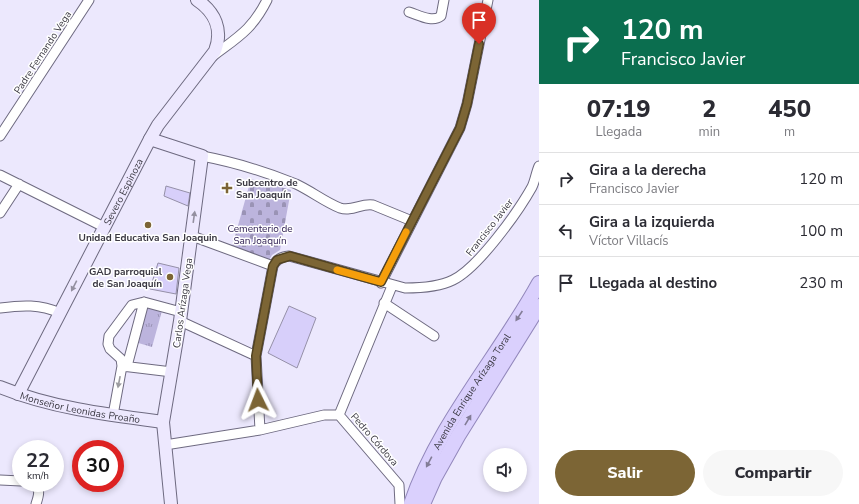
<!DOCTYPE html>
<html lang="es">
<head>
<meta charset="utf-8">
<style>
	body { margin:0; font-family:"Nunito Sans",sans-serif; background:#f7f7f7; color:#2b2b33; height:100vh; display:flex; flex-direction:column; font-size:15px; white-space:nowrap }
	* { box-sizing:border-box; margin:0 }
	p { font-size:13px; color:#7c7c81 }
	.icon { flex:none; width:22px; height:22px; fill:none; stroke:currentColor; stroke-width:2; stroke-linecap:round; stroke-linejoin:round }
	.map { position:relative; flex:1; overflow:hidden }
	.side { display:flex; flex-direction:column; background:#fff; width:320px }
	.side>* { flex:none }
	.top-card { background:#0b6e4f; color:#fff; overflow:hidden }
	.controls { position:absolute; left:483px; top:448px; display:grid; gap:8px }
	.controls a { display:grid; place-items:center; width:44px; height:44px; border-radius:50%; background:#fff; box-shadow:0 2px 6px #0003; font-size:20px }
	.speed { position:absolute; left:12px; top:440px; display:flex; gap:8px; font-size:20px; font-weight:700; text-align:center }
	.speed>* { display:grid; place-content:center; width:52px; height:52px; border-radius:50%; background:#fff; box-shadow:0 2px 6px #0003; line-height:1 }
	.speed small { font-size:10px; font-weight:400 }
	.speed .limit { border:6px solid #d22; background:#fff; color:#111 }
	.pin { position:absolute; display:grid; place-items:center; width:34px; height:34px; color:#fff; margin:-41px -17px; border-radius:50% 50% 50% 0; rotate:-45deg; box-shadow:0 0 4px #0007 }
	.pin .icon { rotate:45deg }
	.me { position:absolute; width:44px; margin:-22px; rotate:357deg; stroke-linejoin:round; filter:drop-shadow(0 0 3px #0008) }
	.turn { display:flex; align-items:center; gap:14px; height:84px; padding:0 16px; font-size:18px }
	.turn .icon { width:52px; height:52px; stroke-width:2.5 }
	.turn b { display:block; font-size:28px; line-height:34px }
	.eta { display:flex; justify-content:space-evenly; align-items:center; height:68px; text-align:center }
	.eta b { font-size:24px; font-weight:800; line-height:28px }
	.action { display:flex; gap:8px; margin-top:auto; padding:8px 16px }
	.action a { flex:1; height:46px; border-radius:24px; background:#7c6535; color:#fff; font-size:16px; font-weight:800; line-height:46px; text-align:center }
	.action a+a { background:#f7f7f7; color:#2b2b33 }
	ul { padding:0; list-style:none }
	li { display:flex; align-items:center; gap:12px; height:52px; padding:0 16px; border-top:1px solid #e1e1e2 }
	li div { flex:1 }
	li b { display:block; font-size:15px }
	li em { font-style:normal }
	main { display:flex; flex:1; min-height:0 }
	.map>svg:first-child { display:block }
	.cemetery { fill:url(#cemetery-stones) }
	.park { fill:url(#park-tufts) }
	.building { fill:#d7cffa; stroke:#9590a8 }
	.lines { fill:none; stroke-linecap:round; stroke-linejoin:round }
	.street-casing { stroke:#6e6a80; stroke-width:11 }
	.secondary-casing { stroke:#6e6a80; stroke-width:14 }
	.primary-casing { stroke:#9287bb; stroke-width:16 }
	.street { stroke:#fff; stroke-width:9 }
	.secondary { stroke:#ede8fe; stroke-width:12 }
	.primary { stroke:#dad0fd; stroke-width:14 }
	.oneway { fill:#9490a0 }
	.oneway2 { fill:#827c96 }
	.oneway3 { fill:#9c9ca0 }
	.route-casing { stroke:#514222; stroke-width:10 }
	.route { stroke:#7c6535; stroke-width:7 }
	.slow { stroke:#f59e0b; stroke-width:7 }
	.poi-dot { fill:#7c6535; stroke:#fff; stroke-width:1.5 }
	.labels { text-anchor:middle; stroke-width:3; stroke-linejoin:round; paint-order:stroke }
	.street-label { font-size:10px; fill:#3a3842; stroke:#fff }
	.poi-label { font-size:10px; font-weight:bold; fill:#3a3842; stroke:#fff; text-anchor:start }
	.park-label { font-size:10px; fill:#302053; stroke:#fff }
</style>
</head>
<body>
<main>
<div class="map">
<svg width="539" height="504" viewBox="0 0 539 504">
	<defs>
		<pattern id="cemetery-stones" width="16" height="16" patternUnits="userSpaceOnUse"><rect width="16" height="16" fill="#bcb4dd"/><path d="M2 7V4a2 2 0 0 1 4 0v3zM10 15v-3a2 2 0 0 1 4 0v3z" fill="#9a93b5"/></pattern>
		<pattern id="park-tufts" width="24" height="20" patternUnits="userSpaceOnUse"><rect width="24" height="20" fill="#bcb4dd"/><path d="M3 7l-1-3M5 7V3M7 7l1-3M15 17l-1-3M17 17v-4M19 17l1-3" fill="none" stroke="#9a93b5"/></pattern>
	</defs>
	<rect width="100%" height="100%" fill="#ece8fd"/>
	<!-- cemetery -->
	<path class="cemetery" d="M251 179 291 190 280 250 272 255 268 262 232 247Z"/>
	<!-- park -->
	<path class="park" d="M144 303 163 307 152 347 135 342Z"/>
	<!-- building -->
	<path class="building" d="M166 186 190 193 188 206 164 196Z
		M158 263 179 268 176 294 150 289Z
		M289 306 316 318 297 368 268 353Z"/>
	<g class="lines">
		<!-- street casing -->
		<g class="street-casing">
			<path id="street" d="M409 12C419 15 432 23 441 16L444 0
				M213 56C238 37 252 30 267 0
				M0 136 89 0
				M202 156C234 162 266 172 296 184 311 191 325 202 340 208 352 212 361 203 373 205L412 221
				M0 175 104 227
				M0 213 19 184
				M192 236 273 266
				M381 283 460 128 467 104 488 0
				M384 303 434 336
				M0 308C22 305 40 304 60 313
				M180 321 256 356
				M122 366 121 359 110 349 108 344 109 336 132 305 144 302
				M127 366 144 302 181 312
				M113 415 122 366 172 372
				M339 415 392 286
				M260 430 256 356 273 266C277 259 281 257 289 256L405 288C420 288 439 287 453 280 478 268 518 212 532 187 535 181 536 173 539 166
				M165 445 260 430 324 415H339L399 485 400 504
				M0 480 21 481
				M33 483C41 489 39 495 36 504"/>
		</g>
		<!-- secondary casing -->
		<g class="secondary-casing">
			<g id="secondary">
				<path d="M150 139 202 156 180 321 163 422 171 504"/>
				<path id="s1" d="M0 387C51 408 109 415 163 422"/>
				<path id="s2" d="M18 394 150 139 158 125 215 51C223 30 215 12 197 0"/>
			</g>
		</g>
		<!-- primary casing -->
		<g class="primary-casing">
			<g id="primary">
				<path id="s3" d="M411 504C438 424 499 356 539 283"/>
				<path d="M423 504 435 477 458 436 539 306"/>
			</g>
		</g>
		<!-- street -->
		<use href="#street" class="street"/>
		<!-- secondary -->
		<use href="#secondary" class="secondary"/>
		<!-- primary -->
		<use href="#primary" class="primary"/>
	</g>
	<!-- one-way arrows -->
	<defs><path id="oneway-solid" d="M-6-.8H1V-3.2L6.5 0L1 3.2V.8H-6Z"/></defs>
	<g class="oneway">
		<use href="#oneway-solid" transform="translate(194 217) rotate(-82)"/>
		<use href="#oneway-solid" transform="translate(74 286) rotate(117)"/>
	</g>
	<g class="oneway2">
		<use href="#oneway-solid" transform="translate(519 316) rotate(124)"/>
		<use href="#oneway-solid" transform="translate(468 420) rotate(-59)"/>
		<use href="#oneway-solid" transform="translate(429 462) rotate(118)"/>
	</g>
	<use class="oneway3" href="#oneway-solid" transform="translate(119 382) rotate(101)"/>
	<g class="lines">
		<!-- route casing -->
		<g class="route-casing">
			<path id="route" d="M258 400 256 356 273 266 277 260 290 256 381 282 460 128 467 104 479 44"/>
		</g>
		<!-- route -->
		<use href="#route" class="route"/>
		<!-- slow -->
		<path class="slow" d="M337 270 381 282 406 232"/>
	</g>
	<!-- markers -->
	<g class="poi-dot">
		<path d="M225 182h4v4h4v4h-4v4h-4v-4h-4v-4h4z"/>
		<circle cx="148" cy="225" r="4"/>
		<circle cx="170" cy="277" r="4"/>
	</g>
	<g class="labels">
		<!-- street labels -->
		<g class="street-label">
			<text transform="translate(42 52) rotate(-57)" y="4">Padre Fernando Vega</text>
			<text dy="4" stroke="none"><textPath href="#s2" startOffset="228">Severo Espinoza</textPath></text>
			<text transform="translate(489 227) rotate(-52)" y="4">Francisco Javier</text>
			<text transform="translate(182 303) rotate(-82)" y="4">Carlos Arízaga Vega</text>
			<text dy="4" stroke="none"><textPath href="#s3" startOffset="128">Avenida Enrique Arízaga Toral</textPath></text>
			<text dy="4" stroke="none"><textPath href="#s1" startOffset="83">Monseñor Leonidas Proaño</textPath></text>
			<text transform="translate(375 439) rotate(49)" y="4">Pedro Córdova</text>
		</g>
		<!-- poi labels -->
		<g class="poi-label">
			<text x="236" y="186">Subcentro de<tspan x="236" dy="12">San Joaquín</tspan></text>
			<text x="148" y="241" text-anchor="middle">Unidad Educativa San Joaquin</text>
			<text x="162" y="275" text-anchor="end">GAD parroquial<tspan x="162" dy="12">de San Joaquín</tspan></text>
		</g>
		<!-- park labels -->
		<g class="park-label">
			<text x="260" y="232">Cementerio de<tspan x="260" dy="12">San Joaquín</tspan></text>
		</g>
	</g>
</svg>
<div class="controls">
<a><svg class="icon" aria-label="sound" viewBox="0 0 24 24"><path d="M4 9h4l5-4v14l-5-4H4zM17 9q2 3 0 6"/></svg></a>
</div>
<div class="speed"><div>22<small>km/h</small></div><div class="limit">30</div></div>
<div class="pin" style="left:479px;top:44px;background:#d93025"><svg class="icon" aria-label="arrive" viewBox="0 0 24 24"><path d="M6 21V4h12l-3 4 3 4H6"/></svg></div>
<svg class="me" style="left:258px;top:400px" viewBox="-20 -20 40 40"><path d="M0-17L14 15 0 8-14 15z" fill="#7c6535" stroke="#fff" stroke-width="4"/></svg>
</div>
<section class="side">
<div class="top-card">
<div class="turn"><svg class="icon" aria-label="right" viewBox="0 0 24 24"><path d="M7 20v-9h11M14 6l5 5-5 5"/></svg><div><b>120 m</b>Francisco Javier</div></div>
</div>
<div class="eta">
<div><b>07:19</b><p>Llegada</p></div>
<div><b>2</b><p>min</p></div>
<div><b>450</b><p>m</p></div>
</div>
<ul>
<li><svg class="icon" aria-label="right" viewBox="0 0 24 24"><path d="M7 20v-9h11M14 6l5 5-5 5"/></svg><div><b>Gira a la derecha</b><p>Francisco Javier</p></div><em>120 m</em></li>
<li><svg class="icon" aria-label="left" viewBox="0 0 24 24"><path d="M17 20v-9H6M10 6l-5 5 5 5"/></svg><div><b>Gira a la izquierda</b><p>Víctor Villacís</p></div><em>100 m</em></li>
<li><svg class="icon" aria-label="arrive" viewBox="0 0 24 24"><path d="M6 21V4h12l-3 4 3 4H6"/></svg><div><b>Llegada al destino</b></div><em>230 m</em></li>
</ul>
<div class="action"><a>Salir</a><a>Compartir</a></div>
</section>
</main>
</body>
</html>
